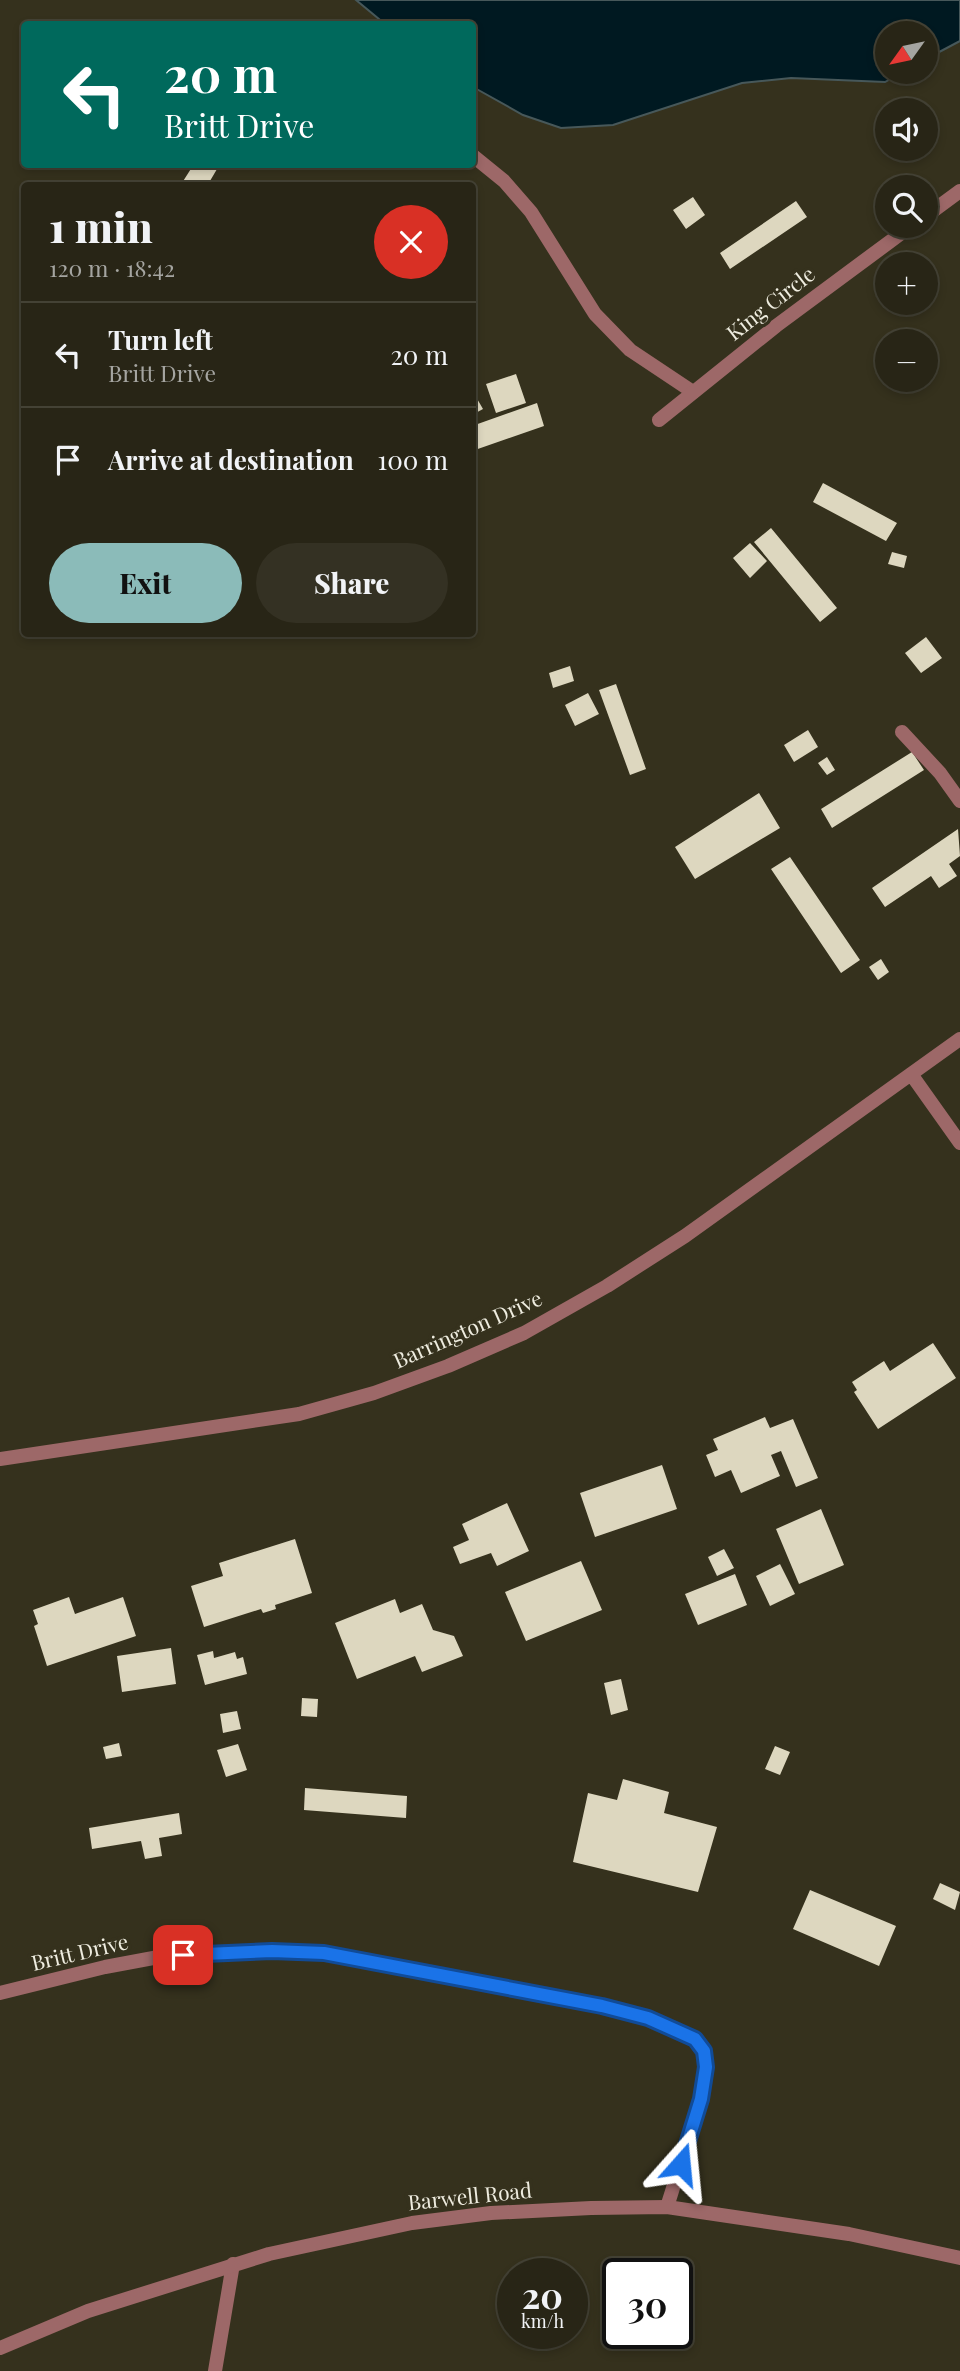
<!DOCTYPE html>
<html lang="en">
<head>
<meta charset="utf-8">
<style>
	body { margin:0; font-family:"Playfair Display",serif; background:#343123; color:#f1f3f6; height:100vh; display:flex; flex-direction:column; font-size:26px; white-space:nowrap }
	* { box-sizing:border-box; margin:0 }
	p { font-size:23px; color:#a5a5a1 }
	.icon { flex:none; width:38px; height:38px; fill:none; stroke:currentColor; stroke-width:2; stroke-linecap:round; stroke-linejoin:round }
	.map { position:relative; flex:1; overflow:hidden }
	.side { position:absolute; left:21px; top:182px; width:455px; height:455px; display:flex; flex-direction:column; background:#282516; border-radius:7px; box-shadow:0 4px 10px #0003,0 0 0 2px #444235 }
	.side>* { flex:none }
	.hud { position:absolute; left:21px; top:21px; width:455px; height:147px; border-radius:7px; box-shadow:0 4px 10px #0003,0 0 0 2px #444235; background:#00695c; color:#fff; overflow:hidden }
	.needle { width:46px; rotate:237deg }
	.tools { position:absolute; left:875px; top:21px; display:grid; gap:14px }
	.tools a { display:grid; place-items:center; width:63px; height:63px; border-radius:50%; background:#282516; box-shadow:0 4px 10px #0003,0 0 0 2px #444235; font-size:35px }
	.speed { position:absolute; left:497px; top:2258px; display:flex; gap:14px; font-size:35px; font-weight:700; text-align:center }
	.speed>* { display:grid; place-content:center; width:91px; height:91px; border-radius:50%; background:#282516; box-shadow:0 4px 10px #0003,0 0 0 2px #444235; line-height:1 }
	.speed small { font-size:18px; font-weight:400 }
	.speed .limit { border:4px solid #111; border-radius:10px; background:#fff; color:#111 }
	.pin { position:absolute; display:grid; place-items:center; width:60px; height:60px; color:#fff; margin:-30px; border-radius:14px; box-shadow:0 4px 10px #0006 }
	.me { position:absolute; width:77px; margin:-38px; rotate:18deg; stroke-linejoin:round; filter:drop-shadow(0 0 5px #0008) }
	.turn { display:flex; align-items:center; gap:24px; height:147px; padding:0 28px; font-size:32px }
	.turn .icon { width:91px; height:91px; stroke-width:2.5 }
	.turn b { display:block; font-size:49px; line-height:60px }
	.round { display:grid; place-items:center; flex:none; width:74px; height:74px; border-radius:37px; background:#343123 }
	.overview { display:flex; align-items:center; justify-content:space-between; height:119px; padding:0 28px }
	h1 { font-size:42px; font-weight:800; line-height:52px }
	.cta { display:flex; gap:14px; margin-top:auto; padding:14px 28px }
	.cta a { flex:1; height:80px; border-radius:42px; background:#8bbbb9; color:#111; font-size:28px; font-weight:800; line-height:80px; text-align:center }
	.cta a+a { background:#343123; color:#f1f3f6 }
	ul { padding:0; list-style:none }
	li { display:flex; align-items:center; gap:21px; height:105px; padding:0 28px; border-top:2px solid #444235 }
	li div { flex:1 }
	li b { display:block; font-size:26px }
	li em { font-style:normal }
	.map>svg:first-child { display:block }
	.water { fill:#001921; stroke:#47585a; stroke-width:2 }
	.building { fill:#ddd7bf }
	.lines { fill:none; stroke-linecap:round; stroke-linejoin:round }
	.service { stroke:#9d6868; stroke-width:14 }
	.minor { stroke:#9d6868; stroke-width:14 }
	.tertiary { stroke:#9d6868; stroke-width:14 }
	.route-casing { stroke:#114b97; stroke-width:18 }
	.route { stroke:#1a73e8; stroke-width:12 }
	.labels { text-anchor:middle; stroke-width:7; stroke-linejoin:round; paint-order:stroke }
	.street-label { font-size:21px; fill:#eeecdf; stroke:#35311d }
</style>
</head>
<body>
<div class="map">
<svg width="960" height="2371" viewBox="0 0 960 2371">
	<rect width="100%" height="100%" fill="#35311d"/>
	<!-- water -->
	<path class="water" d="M356 0H960V41L926 59V33H887V72H903L885 82 791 78 742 83 613 125 561 128 523 115 473 87 472 24H385Z"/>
	<!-- building -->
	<path class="building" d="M194 164H220L207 186H180Z
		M693 197 705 215 686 229 673 210Z
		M796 201 807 217 730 269 720 253Z
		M516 374 526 403 496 413 486 384Z
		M472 390 483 409 472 415Z
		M537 403 544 426 472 451V426Z
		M823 483 897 523 886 541 813 502Z
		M771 528 837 608 820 622 754 542Z
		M750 543 767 561 750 578 733 558Z
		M892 552 907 556 904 568 888 564Z
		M926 637 942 658 921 673 905 653Z
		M570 666 574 681 553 688 549 673Z
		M616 684 646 769 630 775 599 690Z
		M588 693 599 714 575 726 565 705Z
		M808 730 818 747 794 762 784 745Z
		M912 752 924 770 832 828 821 809Z
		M827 757 835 770 827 775 818 763Z
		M759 793 780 828 695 879 675 847Z
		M958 829 960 856 949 864 957 876 939 888 931 876 885 907 872 888Z
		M790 857 860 960 841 973 771 869Z
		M881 959 889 972 878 980 869 967Z
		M933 1343 956 1378 878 1429 854 1392 857 1390 852 1382 884 1361 890 1371Z
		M765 1417 770 1428 793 1419 818 1478 796 1487 781 1451 771 1455 780 1476 741 1493 731 1470 715 1477 706 1455 718 1450 713 1439Z
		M662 1465 677 1509 595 1537 580 1493Z
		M507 1503 529 1551 497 1566 491 1553 460 1564 453 1547 469 1540 462 1524Z
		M821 1509 844 1565 799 1584 776 1529Z
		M295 1539 312 1593 275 1605 276 1609 263 1613 261 1609 204 1627 191 1586 223 1576 219 1563Z
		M724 1549 734 1568 717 1576 708 1557Z
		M581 1561 602 1610 526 1641 505 1592Z
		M780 1564 795 1594 770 1606 756 1576Z
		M735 1574 747 1605 698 1625 685 1594Z
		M69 1597 75 1614 123 1597 136 1636 47 1666 34 1626 38 1624 33 1610Z
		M395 1599 400 1613 422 1604 433 1630 454 1636 463 1656 422 1672 415 1656 357 1679 335 1623Z
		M171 1648 176 1684 122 1692 117 1656Z
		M213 1651 214 1658 235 1652 237 1659 243 1657 247 1674 205 1685 197 1655Z
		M621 1679 628 1710 611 1715 604 1683Z
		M302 1698 318 1699 317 1717 301 1716Z
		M237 1711 241 1729 223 1733 220 1714Z
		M119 1743 122 1756 106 1759 103 1747Z
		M238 1744 247 1770 226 1777 217 1750Z
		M775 1746 790 1752 780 1775 765 1769Z
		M623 1779 669 1792 664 1813 717 1827 698 1892 573 1862 588 1793 617 1800Z
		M305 1788 407 1796 406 1818 304 1810Z
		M179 1813 182 1834 159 1838 162 1856 145 1859 141 1841 92 1849 89 1828Z
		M940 1883 960 1892 955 1910 933 1899Z
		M810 1890 896 1926 879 1966 793 1929Z"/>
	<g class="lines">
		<!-- service -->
		<path class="service" d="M472 155 504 181 531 212 595 314 630 350 693 392
			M902 732 940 773 960 801
			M215 2371 233 2264"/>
		<!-- minor -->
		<path class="minor" d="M926 216 960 191
			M659 420 776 326 911 226
			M911 1074 960 1143
			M0 1459 299 1414 374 1393 448 1366 524 1333 607 1286 685 1236 960 1039
			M0 1993 105 1967 164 1956 272 1951 324 1953 602 2006 648 2018 695 2039 703 2051 707 2067 701 2099 667 2207"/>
		<!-- tertiary -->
		<path class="tertiary" d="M0 2348 88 2311 269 2254 412 2223 491 2213 591 2208 667 2207 849 2234 960 2258"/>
	</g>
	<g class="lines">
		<!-- route casing -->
		<g class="route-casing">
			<path id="route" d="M183 1955 272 1951 324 1953 602 2006 648 2018 695 2039 704 2051 706 2067 701 2099 681 2164"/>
		</g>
		<!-- route -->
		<use href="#route" class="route"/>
	</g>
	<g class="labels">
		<!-- street labels -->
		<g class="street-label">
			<text transform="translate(771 304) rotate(-38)" y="7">King Circle</text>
			<text transform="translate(468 1330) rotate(-24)" y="7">Barrington Drive</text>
			<text transform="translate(80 1953) rotate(-13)" y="7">Britt Drive</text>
			<text transform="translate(470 2197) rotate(-6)" y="7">Barwell Road</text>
		</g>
	</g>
</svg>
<div class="tools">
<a><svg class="needle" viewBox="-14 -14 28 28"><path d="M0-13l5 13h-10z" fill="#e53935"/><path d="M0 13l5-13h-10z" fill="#a5a5a1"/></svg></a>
<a><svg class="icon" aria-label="sound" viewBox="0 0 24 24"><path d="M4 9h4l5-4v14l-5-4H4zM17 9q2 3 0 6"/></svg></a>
<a><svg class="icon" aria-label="search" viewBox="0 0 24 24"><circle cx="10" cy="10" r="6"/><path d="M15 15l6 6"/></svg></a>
<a>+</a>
<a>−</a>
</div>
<div class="speed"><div>20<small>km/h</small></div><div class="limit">30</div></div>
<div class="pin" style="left:183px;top:1955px;background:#d93025"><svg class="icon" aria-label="arrive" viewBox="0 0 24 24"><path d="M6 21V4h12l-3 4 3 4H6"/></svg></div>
<svg class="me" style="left:681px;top:2164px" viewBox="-20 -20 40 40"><path d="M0-17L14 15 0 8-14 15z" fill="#1a73e8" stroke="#fff" stroke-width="4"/></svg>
<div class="hud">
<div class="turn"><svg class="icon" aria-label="left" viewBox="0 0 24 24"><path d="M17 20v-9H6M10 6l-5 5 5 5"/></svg><div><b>20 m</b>Britt Drive</div></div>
</div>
<section class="side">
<div class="overview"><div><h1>1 min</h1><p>120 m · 18:42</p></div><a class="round" style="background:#d93025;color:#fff"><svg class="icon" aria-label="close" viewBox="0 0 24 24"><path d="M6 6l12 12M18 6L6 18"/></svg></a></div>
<ul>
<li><svg class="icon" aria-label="left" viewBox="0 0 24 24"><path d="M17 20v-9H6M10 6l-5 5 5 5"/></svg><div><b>Turn left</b><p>Britt Drive</p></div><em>20 m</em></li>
<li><svg class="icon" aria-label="arrive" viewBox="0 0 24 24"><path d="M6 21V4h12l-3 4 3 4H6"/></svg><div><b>Arrive at destination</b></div><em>100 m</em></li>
</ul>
<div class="cta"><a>Exit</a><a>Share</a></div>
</section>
</div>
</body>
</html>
